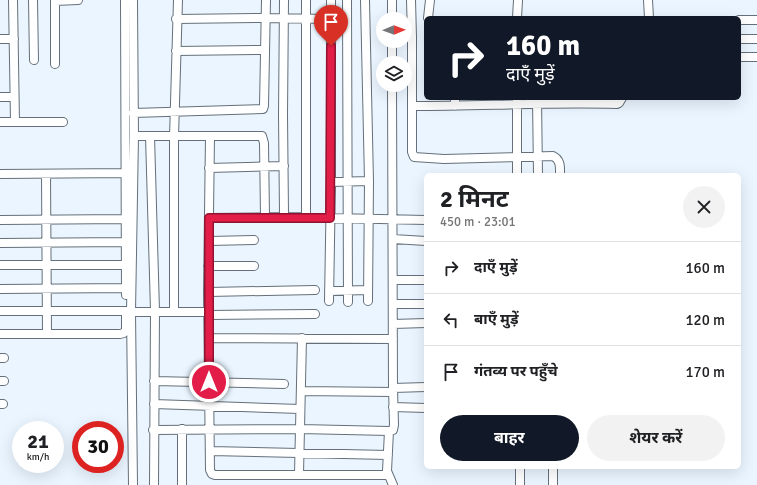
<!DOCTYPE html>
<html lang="hi">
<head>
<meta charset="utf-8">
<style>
	body { margin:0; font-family:Signika,"Noto Sans Devanagari",sans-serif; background:#f2f2f2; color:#202124; height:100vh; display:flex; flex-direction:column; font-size:15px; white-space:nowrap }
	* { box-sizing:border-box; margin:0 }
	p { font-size:13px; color:#757577 }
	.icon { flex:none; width:22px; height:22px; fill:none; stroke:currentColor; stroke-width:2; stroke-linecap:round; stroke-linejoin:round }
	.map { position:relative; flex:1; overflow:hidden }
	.details { position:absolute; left:424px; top:173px; width:317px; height:296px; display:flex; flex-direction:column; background:#fff; border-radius:6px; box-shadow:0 4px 16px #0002 }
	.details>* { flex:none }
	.hud { position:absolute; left:424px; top:16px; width:317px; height:84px; border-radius:6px; box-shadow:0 4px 16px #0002; background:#111827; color:#fff; overflow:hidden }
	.needle { width:26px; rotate:89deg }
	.tools { position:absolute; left:376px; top:12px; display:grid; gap:8px }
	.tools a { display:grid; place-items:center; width:36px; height:36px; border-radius:50%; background:#fff; box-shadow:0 4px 16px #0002; font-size:20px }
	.speed { position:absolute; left:12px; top:421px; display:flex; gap:8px; font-size:20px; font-weight:700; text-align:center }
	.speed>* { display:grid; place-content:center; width:52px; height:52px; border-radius:50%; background:#fff; box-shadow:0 4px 16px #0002; line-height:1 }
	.speed small { font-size:10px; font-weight:400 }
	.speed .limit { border:6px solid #d22; background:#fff; color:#111 }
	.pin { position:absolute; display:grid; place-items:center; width:34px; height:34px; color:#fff; margin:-41px -17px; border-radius:50% 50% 50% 0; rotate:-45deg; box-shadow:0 0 4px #0007 }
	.pin .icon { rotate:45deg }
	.me { position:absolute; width:44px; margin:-22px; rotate:0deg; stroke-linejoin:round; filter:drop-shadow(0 0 3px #0008) }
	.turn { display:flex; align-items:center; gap:14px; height:84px; padding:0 16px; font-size:18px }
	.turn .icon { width:52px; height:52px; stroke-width:2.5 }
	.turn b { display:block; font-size:28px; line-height:34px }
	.round { display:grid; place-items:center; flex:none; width:42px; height:42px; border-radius:21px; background:#f2f2f2 }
	.summary { display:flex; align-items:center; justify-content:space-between; height:68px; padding:0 16px }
	h1 { font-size:24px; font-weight:700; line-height:30px }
	.button { display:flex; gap:8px; margin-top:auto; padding:8px 16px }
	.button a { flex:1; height:46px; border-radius:24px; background:#111827; color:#fff; font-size:16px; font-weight:700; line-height:46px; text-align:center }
	.button a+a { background:#f2f2f2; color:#202124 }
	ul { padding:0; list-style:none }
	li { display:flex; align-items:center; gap:12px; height:52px; padding:0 16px; border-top:1px solid #e0e0e0 }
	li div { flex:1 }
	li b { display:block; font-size:15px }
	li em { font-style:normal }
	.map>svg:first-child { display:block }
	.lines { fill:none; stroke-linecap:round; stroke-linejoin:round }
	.minor-casing { stroke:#64707b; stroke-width:10 }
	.minor { stroke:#fff; stroke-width:8 }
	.route-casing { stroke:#92132f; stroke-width:10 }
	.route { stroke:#e11d48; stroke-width:7 }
</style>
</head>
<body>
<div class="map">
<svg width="757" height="485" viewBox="0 0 757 485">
	<rect width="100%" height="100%" fill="#eaf5ff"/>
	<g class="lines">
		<!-- minor casing -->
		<g class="minor-casing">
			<path id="minor" d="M13 0 15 122
				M33 0 34 60
				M55 0V64
				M125 0 126 295
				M133 0 134 136 131 312 133 485
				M284 0 283 115 284 214 287 217 426 220
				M347 0 348 302
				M365 0 369 181 368 301
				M392 0V19
				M411 0 412 37
				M648 0 649 18
				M55 1 78 0
				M428 18 430 0
				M517 18 518 0
				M176 19 265 18 331 19
				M739 20H757
				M405 35H410L412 37V152L414 157 444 159 553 156C561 160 560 167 560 175
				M0 39H14
				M739 39H757
				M392 41V63
				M176 51 265 50
				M739 57H757
				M0 97H14
				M455 98V106
				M537 98 538 175
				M413 106C481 106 549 102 617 104L619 103 622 98
				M133 113 263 109 264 106 266 0
				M0 122H63
				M134 136H262L264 143 265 217
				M150 136 155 311 154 485
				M210 136 208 292 210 470 212 474 215 475H388
				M209 168 284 166
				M0 174 126 173
				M46 174 47 334
				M517 175V98
				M331 182 369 181
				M306 217V0
				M209 218 287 217
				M0 220 126 219
				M393 239 426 241
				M209 241 254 240
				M0 243 126 242
				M0 265H126
				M208 266H254
				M393 280H426
				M0 289 126 288
				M329 291 368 290
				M208 292 315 290
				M329 301 331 182V0
				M393 304H426
				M0 311H126
				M131 312H209
				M174 312V137L178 0
				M209 315 315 314
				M393 324 426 323
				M0 334H120L124 333 126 329V311
				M210 338 393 339
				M0 358H4
				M0 381H4
				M154 381 284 384
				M393 388 426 387
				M301 391 393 392
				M0 404H3
				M154 404 300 409
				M393 407 426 408
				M182 429V485
				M153 430 300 429 389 431 393 430 394 425 393 388 392 85
				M389 431 387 471 393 485
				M210 451 388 455
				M520 467V485
				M553 467V485
				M299 474 302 338"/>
		</g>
		<!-- minor -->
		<use href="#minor" class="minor"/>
	</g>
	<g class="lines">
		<!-- route casing -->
		<g class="route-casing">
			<path id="route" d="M209 382V218H330L331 46"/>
		</g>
		<!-- route -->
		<use href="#route" class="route"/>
	</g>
</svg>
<div class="tools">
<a><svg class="needle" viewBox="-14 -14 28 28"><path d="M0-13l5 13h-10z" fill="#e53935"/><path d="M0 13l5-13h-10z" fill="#757577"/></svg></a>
<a><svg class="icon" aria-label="layers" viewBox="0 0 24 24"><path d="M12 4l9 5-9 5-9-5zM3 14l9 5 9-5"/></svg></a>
</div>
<div class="speed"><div>21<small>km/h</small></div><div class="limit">30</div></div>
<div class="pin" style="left:331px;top:46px;background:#d93025"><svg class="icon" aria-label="arrive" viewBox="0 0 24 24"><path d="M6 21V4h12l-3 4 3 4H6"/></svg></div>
<svg class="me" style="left:209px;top:382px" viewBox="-20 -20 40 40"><circle r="17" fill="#e11d48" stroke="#fff" stroke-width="3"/><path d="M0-11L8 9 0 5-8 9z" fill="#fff"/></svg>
<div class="hud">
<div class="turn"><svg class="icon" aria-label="right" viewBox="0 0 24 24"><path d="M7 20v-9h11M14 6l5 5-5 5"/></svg><div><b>160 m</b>दाएँ मुड़ें</div></div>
</div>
<section class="details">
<div class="summary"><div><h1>2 मिनट</h1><p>450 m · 23:01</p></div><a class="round"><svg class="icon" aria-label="close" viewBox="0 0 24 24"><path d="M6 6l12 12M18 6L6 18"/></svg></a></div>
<ul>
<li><svg class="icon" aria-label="right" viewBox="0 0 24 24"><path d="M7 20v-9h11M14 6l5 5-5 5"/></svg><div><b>दाएँ मुड़ें</b></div><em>160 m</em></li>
<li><svg class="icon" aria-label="left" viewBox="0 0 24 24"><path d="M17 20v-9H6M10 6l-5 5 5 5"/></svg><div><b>बाएँ मुड़ें</b></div><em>120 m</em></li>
<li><svg class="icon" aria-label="arrive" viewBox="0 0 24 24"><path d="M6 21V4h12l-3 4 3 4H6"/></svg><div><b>गंतव्य पर पहुँचे</b></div><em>170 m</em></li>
</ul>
<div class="button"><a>बाहर</a><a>शेयर करें</a></div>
</section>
</div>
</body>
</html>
